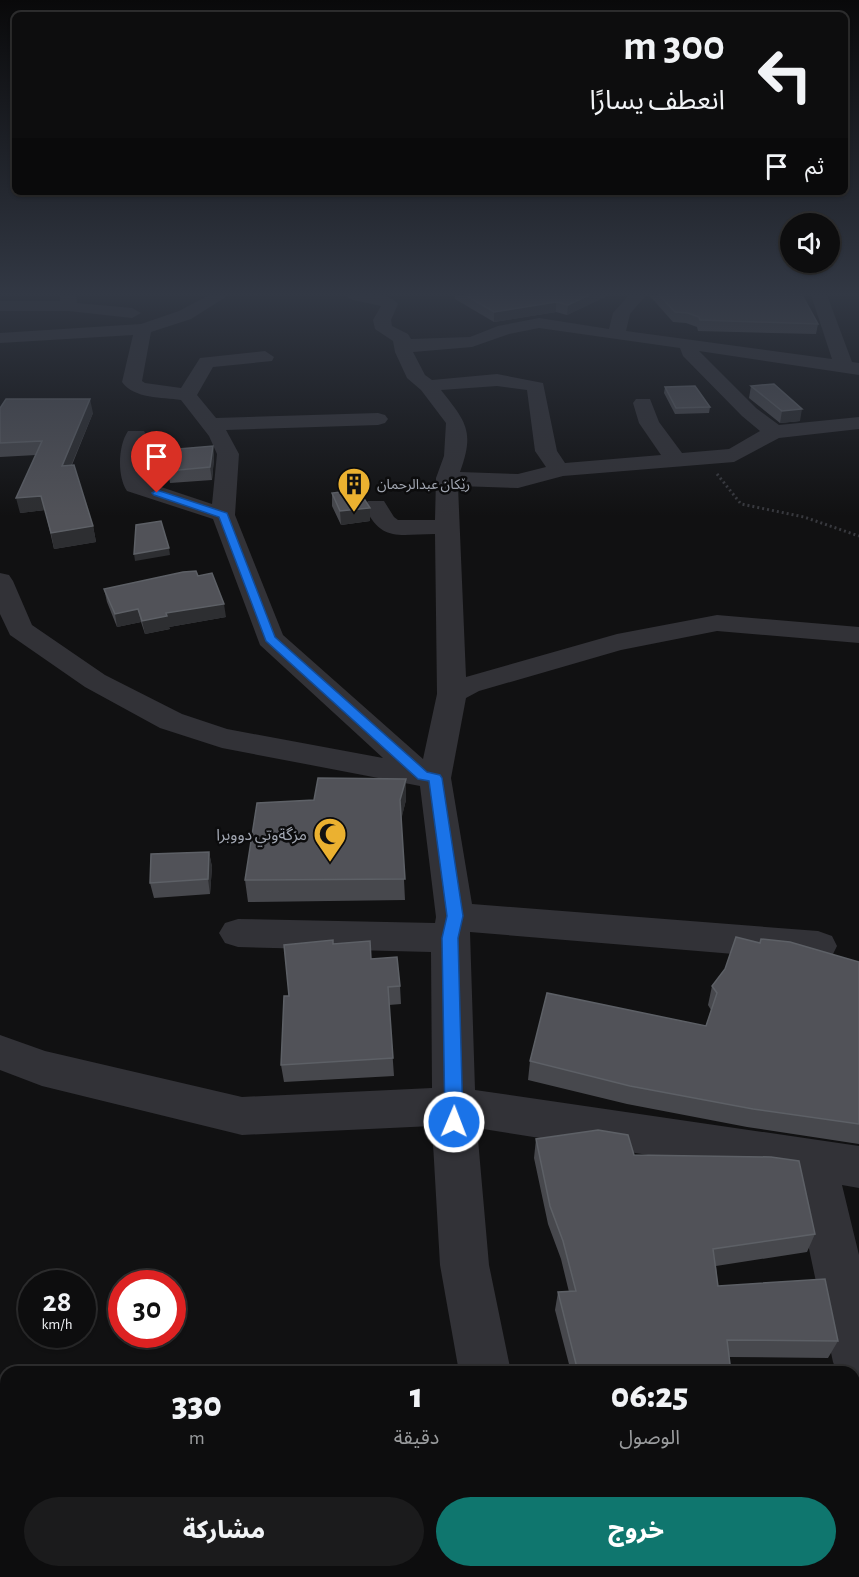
<!DOCTYPE html>
<html lang="ar">
<head>
<meta charset="utf-8">
<style>
	body { margin:0; font-family:"Alegreya Sans","Noto Sans Arabic",sans-serif; background:#1b1b1c; color:#f1f3f6; direction:rtl; height:100vh; display:flex; flex-direction:column; font-size:22px; white-space:nowrap }
	* { box-sizing:border-box; margin:0 }
	p { font-size:20px; color:#9a9c9e }
	.icon { flex:none; width:33px; height:33px; fill:none; stroke:currentColor; stroke-width:2; stroke-linecap:round; stroke-linejoin:round }
	.map { position:relative; flex:1; overflow:hidden; direction:ltr }
	.side { position:absolute; left:0px; top:1366px; width:860px; height:212px; display:flex; flex-direction:column; background:#0d0d0e; border-radius:18px 18px 0 0; box-shadow:0 2px 4px #0004,0 0 0 2px #2d2d2e; direction:rtl }
	.side>* { flex:none }
	.guide { position:absolute; left:12px; top:12px; width:836px; height:183px; border-radius:9px; box-shadow:0 2px 4px #0004,0 0 0 2px #2d2d2e; direction:rtl; background:#0d0d0e; color:#f1f3f6; overflow:hidden }
	.fabs { position:absolute; left:780px; top:213px; display:grid; gap:12px }
	.fabs a { display:grid; place-items:center; width:60px; height:60px; border-radius:50%; background:#0d0d0e; box-shadow:0 2px 4px #0004,0 0 0 2px #2d2d2e; font-size:30px }
	.speed { position:absolute; left:18px; top:1270px; display:flex; gap:12px; font-size:30px; font-weight:700; text-align:center }
	.speed>* { display:grid; place-content:center; width:78px; height:78px; border-radius:50%; background:#0d0d0e; box-shadow:0 2px 4px #0004,0 0 0 2px #2d2d2e; line-height:1 }
	.speed small { font-size:15px; font-weight:400 }
	.speed .limit { border:9px solid #d22; background:#fff; color:#111 }
	.pin { position:absolute; display:grid; place-items:center; width:51px; height:51px; color:#fff; margin:-62px -26px; border-radius:50% 50% 50% 0; rotate:-45deg; box-shadow:0 0 6px #0007 }
	.pin .icon { rotate:45deg }
	.me { position:absolute; width:66px; margin:-33px; rotate:1deg; stroke-linejoin:round; filter:drop-shadow(0 0 4px #0008) }
	.turn { display:flex; align-items:center; gap:21px; height:126px; padding:0 24px; font-size:27px }
	.turn .icon { width:78px; height:78px; stroke-width:2.5 }
	.turn b { display:block; font-size:42px; line-height:51px }
	.then { display:flex; align-items:center; height:57px; padding:0 24px; background:#0003; gap:12px; font-size:22px }
	.eta { display:flex; justify-content:space-evenly; align-items:center; height:102px; text-align:center }
	.eta b { font-size:36px; font-weight:800; line-height:42px }
	.primary-button { display:flex; gap:12px; margin-top:auto; padding:12px 24px }
	.primary-button a { flex:1; height:69px; border-radius:36px; background:#0f766e; color:#fff; font-size:24px; font-weight:800; line-height:69px; text-align:center }
	.primary-button a+a { background:#1b1b1c; color:#f1f3f6 }
	.map>svg:first-child { display:block }
	.lines { fill:none; stroke-linecap:round; stroke-linejoin:round }
	.path { stroke:#38393e; stroke-width:3; stroke-dasharray:2 3; stroke-linecap:butt }
	.minor { fill:#323237; fill-rule:evenodd }
	.wall { fill:#47484d }
	.shaded-wall { fill:#2d2e31 }
	.building { fill:#515258; stroke:#5d6066; stroke-width:1.5 }
	.route { fill:#1a73e8; stroke:#114b97; stroke-width:1.5 }
	.labels { text-anchor:middle; stroke-width:5; stroke-linejoin:round; paint-order:stroke }
	.far-poi-label { font-size:14px; fill:#a2a7b2; stroke:#0c0c0d; text-anchor:start }
	.poi-label { font-size:16px; fill:#a2a7b2; stroke:#0c0c0d; text-anchor:end }
</style>
</head>
<body>
<div class="map">
<svg width="859" height="1577" viewBox="0 0 859 1577">
	<rect width="100%" height="100%" fill="#111112"/>
	<g class="lines">
		<!-- path -->
		<path class="path" d="M717 474 741 504 804 517 859 536"/>
		<!-- minor -->
		<path class="minor" d="M60 295H76L77 303 132 308 141 313 132 318 69 311H0V301H60Z
			M209 295H229L191 319 151 332 142 381 145 383 181 388 200 358 265 351 274 357 272 361 213 367 197 395 216 418 378 413 385 415 388 419 385 423 378 425 226 430 239 454 235 515 283 635 423 759 437 694 435 534C398 534 382 543 364 506L368 501H384L394 517 398 520H435L436 478 444 456 446 423 421 390 407 378 395 352 393 341 375 329 373 320 381 306 349 299 347 295C363 295 387 290 398 304L391 320 392 326 408 334 411 339 470 337 498 326 539 318 609 329 613 313 629 295H646L630 314 626 331 832 359 811 295H827L852 362 859 363V375L699 351 756 408 779 425 859 417V429L779 438 734 462 563 476 518 488 458 486 466 677 617 634 717 615 859 627V643L717 631 621 650 479 691 466 698 451 778 472 904 818 931 832 936 837 946 832 956 818 961 470 932 475 1090 859 1146V1188L842 1185 859 1255V1388L854 1386V1372H837L833 1362 794 1178 477 1128 489 1265 511 1372H459L440 1265 432 1126 242 1135 42 1086 0 1070V1035L45 1051 242 1097 432 1088 431 952 238 947 225 943 219 933 225 923 238 919 435 923 436 917 420 786 222 748 160 728 85 687 10 635 0 614V573L9 575 13 581 32 625 105 675 182 714 227 729 383 758 260 645 213 519 127 491C117 476 118 446 128 431H144L147 436 142 458 146 482 212 504 217 454 209 436 181 400C162 397 134 399 122 382L133 335 0 343V333L141 324 179 311ZM539 328 680 348 683 356 742 416 760 431 729 449 682 453 659 422 650 399H636L633 403 639 423 661 455 565 463 557 451 543 383 497 374 432 380 425 375 413 352 472 347 509 334ZM497 386 527 390 535 451 546 467 518 474 460 472C475 431 466 422 441 390Z
			M505 1572H565L566 1577H506Z"/>
	</g>
	<!-- wall -->
	<path class="wall" d="M455 295H609L567 315 556 312 494 322 455 299Z
		M649 295H802L818 324 816 334 698 331 697 327 686 323 673 322Z
		M751 386 800 421 780 423 749 398Z
		M665 387 710 407 709 413 675 414 664 393Z
		M0 408 93 413 72 465 93 526 96 542 54 549 45 510 20 513 36 455 0 457Z
		M213 446 214 458 212 480 170 483 168 471Z
		M364 489V499L370 521 341 525 332 506V493Z
		M198 576 226 617 169 627 170 629 145 634 141 622 117 627 107 602 104 589Z
		M406 779V800L401 819 405 900 248 902 245 880 314 800Z
		M209 852 212 867 210 894 154 898 150 883Z
		M760 943 859 962V1144L747 1127 627 1104 528 1080 530 1061 706 1026 711 1010 708 1005 712 986Z
		M333 944 400 986 401 1004 389 1005 394 1076 284 1082 281 1065 289 996Z
		M536 1139 634 1155 815 1234 807 1252 716 1266 718 1286 838 1341 828 1358 729 1357 731 1372H571L555 1310 558 1292H569L561 1259 548 1224 534 1158Z
		M854 1441 859 1501V1520L854 1528Z
		M627 1572H676L628 1577Z"/>
	<!-- shaded-wall -->
	<path class="shaded-wall" d="M589 295H609L567 315 568 305Z
		M556 302V312L494 322V312Z
		M90 399 93 413 65 480 62 466Z
		M802 409 800 421 780 423 782 411Z
		M213 446 214 458 212 480 210 467Z
		M41 496 45 510 20 513 16 498Z
		M370 508V521L341 525 340 511Z
		M93 526 96 542 54 549 51 533Z
		M169 548 170 555 135 561 134 554Z
		M224 604 226 617 169 627 170 629 145 634 142 621 166 613Z
		M138 609 141 622 117 627 115 614Z
		M406 779V800L401 821 400 800Z
		M209 852 212 867 210 894 208 879Z"/>
	<!-- building -->
	<path class="building" d="M465 295H589L568 305 556 302 494 312Z
		M659 295H802L818 324 700 320 699 317 688 313 675 312Z
		M774 384 802 409 782 411 751 386Z
		M695 386 710 407 676 408 665 387Z
		M6 399H90L62 466 74 465 93 526 51 533 41 496 16 498 42 441 0 443V408Z
		M213 446 210 467 168 471 167 450Z
		M364 489 361 494 370 508 340 511 332 493Z
		M161 521 169 548 134 554 136 525Z
		M196 571 198 576 212 573 224 604 166 613 167 616 142 621 138 609 115 614 104 589 183 572Z
		M318 778 406 779 400 800 405 879 245 880 257 803 314 800Z
		M209 852 208 879 150 883 151 854Z
		M736 937 760 943 761 939 790 942 859 962V1124L753 1109 630 1086 530 1061 547 993 706 1026 717 993 712 986 725 969Z
		M333 940V944L370 941 371 959 397 957 400 986 388 987 393 1058 281 1065 284 996H289L284 945Z
		M598 1130 628 1135 634 1155 771 1157 799 1161 815 1234 713 1249 718 1286 825 1279 838 1341 727 1340 731 1372H578L558 1292 576 1291 563 1241 550 1206 536 1139Z
		M854 1441 855 1447 859 1501V1519L854 1518Z"/>
	<!-- sky -->
	<linearGradient id="sky" x2="0" y2="1"><stop stop-color="#09090a"/><stop offset="0.57" stop-color="#323844"/><stop offset="1" stop-color="#323844" stop-opacity="0"/></linearGradient>
	<rect width="859" height="516" fill="url(#sky)"/>
	<!-- route -->
	<path class="route" d="M157 490 227 513 275 637 427 772 440 775 442 778 463 916 458 938 463 1122 460 1128 454 1130 447 1128 445 1122 442 938 447 916 429 781 418 779 266 641 219 517 154 495 152 493Z"/>
	<!-- icons -->
	<defs>
		<g id="building-pin" transform="scale(1.725)"><path d="M0 17L-7.5 6A9.5 9.5 0 1 1 7.5 6Z" fill="#ebb130" stroke="#0c0c0d"/><path d="M-4-6H4V6H1V3H-1V6H-4ZM-2.5-4.3h1.7v1.8h-1.7ZM.8-4.3h1.7v1.8H.8ZM-2.5-1h1.7V.8h-1.7ZM.8-1h1.7V.8H.8Z" fill="#111"/></g>
		<g id="mosque-pin" transform="scale(1.725)"><path d="M0 17L-7.5 6A9.5 9.5 0 1 1 7.5 6Z" fill="#ebb130" stroke="#0c0c0d"/><path d="M3.5-4.9A6 6 0 1 0 3.5 4.9A5 5 0 1 1 3.5-4.9Z" fill="#111"/></g>
	</defs>
	<g fill-rule="evenodd">
		<use href="#building-pin" x="354" y="484"/>
		<use href="#mosque-pin" x="330" y="834"/>
	</g>
	<g class="labels">
		<!-- far-poi labels -->
		<g class="far-poi-label">
			<text x="377" y="489">رێكان عبدالرحمان</text>
		</g>
		<!-- poi labels -->
		<g class="poi-label">
			<text x="307" y="840">مزگةوتي دووبرا</text>
		</g>
	</g>
</svg>
<div class="fabs">
<a><svg class="icon" aria-label="sound" viewBox="0 0 24 24"><path d="M4 9h4l5-4v14l-5-4H4zM17 9q2 3 0 6"/></svg></a>
</div>
<div class="speed"><div>28<small>km/h</small></div><div class="limit">30</div></div>
<div class="pin" style="left:157px;top:493px;background:#d93025"><svg class="icon" aria-label="arrive" viewBox="0 0 24 24"><path d="M6 21V4h12l-3 4 3 4H6"/></svg></div>
<svg class="me" style="left:454px;top:1122px" viewBox="-20 -20 40 40"><circle r="17" fill="#1a73e8" stroke="#fff" stroke-width="3"/><path d="M0-11L8 9 0 5-8 9z" fill="#fff"/></svg>
<div class="guide">
<div class="turn"><svg class="icon" aria-label="left" viewBox="0 0 24 24"><path d="M17 20v-9H6M10 6l-5 5 5 5"/></svg><div><b>300 m</b>انعطف يسارًا</div></div>
<div class="then">ثم<svg class="icon" aria-label="arrive" viewBox="0 0 24 24"><path d="M6 21V4h12l-3 4 3 4H6"/></svg></div>
</div>
<section class="side">
<div class="eta">
<div><b>06:25</b><p>الوصول</p></div>
<div><b>1</b><p>دقيقة</p></div>
<div><b>330</b><p>m</p></div>
</div>
<div class="primary-button"><a>خروج</a><a>مشاركة</a></div>
</section>
</div>
</body>
</html>
